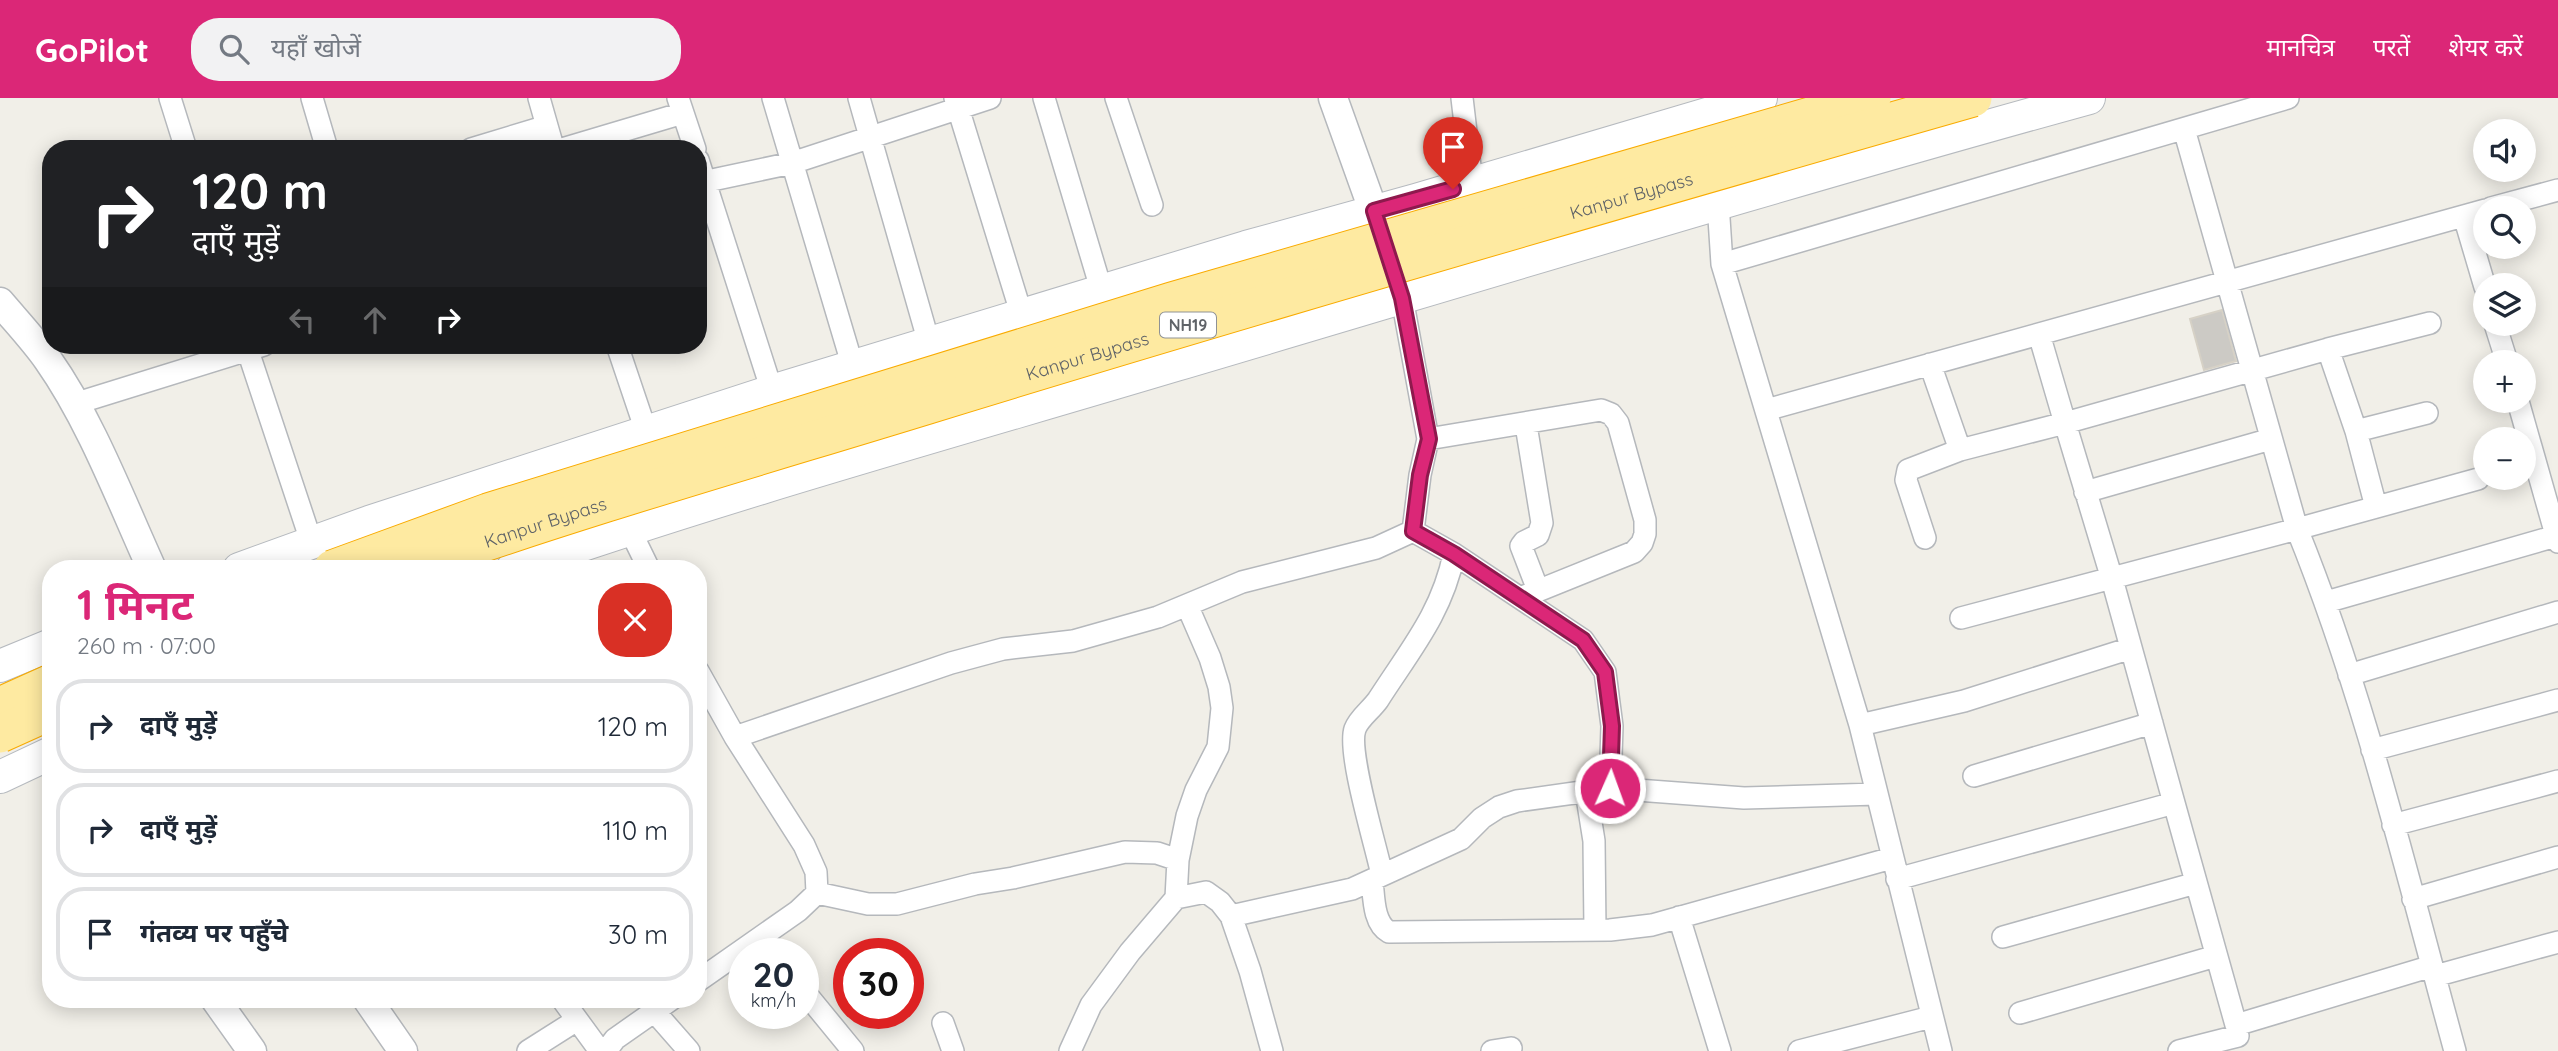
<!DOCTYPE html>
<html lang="hi">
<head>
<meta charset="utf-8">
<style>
	body { margin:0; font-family:Quicksand,"Noto Sans Devanagari",sans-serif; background:#f2f2f3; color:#1f2937; height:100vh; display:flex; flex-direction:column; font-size:26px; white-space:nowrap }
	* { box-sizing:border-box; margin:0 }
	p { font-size:23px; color:#747a83 }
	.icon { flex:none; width:38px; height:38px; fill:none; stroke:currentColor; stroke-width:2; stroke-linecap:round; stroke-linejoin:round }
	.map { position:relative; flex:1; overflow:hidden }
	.details { position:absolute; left:42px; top:462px; width:665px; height:448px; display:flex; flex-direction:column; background:#fff; border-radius:28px; box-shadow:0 4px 18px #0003 }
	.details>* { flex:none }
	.hud { position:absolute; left:42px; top:42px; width:665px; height:214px; border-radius:28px; box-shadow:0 4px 18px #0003; background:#202124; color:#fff; overflow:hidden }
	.buttons { position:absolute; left:2473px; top:21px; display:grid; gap:14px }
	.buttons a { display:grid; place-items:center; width:63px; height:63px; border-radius:50%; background:#fff; box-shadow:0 4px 18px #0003; font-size:35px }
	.speed { position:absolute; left:728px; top:840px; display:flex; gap:14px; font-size:35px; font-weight:700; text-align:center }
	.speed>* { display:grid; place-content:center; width:91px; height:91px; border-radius:50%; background:#fff; box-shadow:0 4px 18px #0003; line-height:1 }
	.speed small { font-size:18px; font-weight:400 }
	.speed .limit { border:10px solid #d22; background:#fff; color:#111 }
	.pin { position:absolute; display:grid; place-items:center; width:60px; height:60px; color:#fff; margin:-72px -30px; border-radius:50% 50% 50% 0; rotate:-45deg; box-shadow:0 0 7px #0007 }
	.pin .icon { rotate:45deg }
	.me { position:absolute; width:77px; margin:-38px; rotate:2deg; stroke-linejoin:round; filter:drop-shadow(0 0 5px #0008) }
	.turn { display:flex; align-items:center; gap:24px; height:147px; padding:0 35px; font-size:32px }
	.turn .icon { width:91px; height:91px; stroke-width:2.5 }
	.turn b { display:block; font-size:49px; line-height:60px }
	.lanes { display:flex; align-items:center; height:66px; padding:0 35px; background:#0003; justify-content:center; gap:35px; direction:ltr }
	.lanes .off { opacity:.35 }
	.round { display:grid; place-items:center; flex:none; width:74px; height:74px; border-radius:28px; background:#f2f2f3 }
	.head { display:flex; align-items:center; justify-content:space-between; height:119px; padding:0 35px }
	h1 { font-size:42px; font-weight:700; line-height:52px; color:#db2777 }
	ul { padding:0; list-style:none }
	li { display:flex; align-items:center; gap:21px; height:94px; margin:0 14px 10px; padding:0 21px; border:4px solid #e0e1e3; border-radius:28px }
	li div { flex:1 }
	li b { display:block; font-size:26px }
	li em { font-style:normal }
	header { display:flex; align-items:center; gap:42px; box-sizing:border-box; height:98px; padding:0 35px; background:#db2777; color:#fff }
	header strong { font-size:33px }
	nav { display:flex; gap:38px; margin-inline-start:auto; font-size:24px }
	.search { width:490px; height:63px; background:#f2f2f3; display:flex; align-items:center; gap:18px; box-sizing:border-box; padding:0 24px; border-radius:28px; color:#747a83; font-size:26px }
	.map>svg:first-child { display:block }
	.building { fill:#cccac5; stroke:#d6d1c6; stroke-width:2 }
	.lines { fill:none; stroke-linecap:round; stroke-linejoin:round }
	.minor-casing { stroke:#b5b8bc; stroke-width:24 }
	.tertiary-casing { stroke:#b5b8bc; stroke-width:31 }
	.secondary-casing { stroke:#b6babf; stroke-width:34 }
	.minor { stroke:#fff; stroke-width:21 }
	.tertiary { stroke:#fff; stroke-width:28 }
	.secondary { stroke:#fff; stroke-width:32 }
	.trunk-bridge-casing { stroke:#f9ab00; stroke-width:39; stroke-linecap:butt }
	.trunk-bridge { stroke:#feeaa1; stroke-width:37 }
	.route-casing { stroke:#8e194d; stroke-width:18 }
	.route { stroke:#db2777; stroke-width:12 }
	.labels { text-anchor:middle; stroke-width:7; stroke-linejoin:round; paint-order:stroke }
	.shield { fill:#fff; stroke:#8f9295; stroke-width:2 }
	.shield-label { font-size:16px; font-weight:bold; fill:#5f6368 }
	.street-label { font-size:18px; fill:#5f6368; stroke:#fff }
</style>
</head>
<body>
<header>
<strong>GoPilot</strong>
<div class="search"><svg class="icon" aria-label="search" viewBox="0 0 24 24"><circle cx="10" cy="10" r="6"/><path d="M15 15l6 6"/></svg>यहाँ खोजें</div>
<nav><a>मानचित्र</a><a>परतें</a><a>शेयर करें</a></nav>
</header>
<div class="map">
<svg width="2558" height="953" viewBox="0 0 2558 953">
	<rect width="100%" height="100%" fill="#f1efe8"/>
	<!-- building -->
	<path class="building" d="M2222 212 2236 263 2204 272 2190 221Z"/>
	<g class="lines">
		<!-- minor casing -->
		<g class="minor-casing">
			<path id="minor" d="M170 0 186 51
				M312 0 327 51
				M539 0 551 42
				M678 0 695 51
				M773 0 853 269
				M859 0 929 245
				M955 0 1022 218
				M1044 0 1102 194
				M1116 0 1152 107
				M1462 0 1472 85
				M471 51 547 28
				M562 51 683 15
				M698 62 772 293
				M698 85 792 65 990 0
				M1718 105 1722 166 1860 627 1941 953
				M2491 110 2558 92
				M2464 118 2485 189
				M1722 166 2288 0
				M2495 226 2507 264
				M246 247 312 446
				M617 247 646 333
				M2328 251 2430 225
				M2518 303 2558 444
				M74 306 264 247
				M1766 312 2485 112
				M1526 327 1542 425 1538 437 1524 444 1521 448 1538 492
				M2356 333 2376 409
				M1428 341 1601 312 1611 316 1618 325 1645 422V436L1642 445 1634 454 1520 500
				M1960 352 2065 325 2039 236
				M2085 394 2271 341
				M630 432 649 471
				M1413 433 1454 456 1583 542 1605 574 1612 628 1610 690
				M1925 440 1906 382 1908 372 1960 352 1930 266
				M2326 504 2556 438
				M1961 520 2297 431 2184 31
				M698 573 735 639 804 747 816 774 817 795 798 813 698 883
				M2349 577 2558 514
				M1860 627 1964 603 2131 550
				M735 639 951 565 1003 551 1073 543 1158 519 1242 484 1376 450 1413 433 1420 377 1428 341 1402 200
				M2372 652 2558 602
				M1974 678 2152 625
				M1586 693 1594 743 1595 832
				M2174 705 2236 927 2432 868
				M2393 727 2558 683
				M1382 777C1376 748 1347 654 1355 631 1359 620 1371 612 1378 602 1410 552 1442 515 1454 456
				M1897 781 2174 705 2112 481 2065 325 2328 251 2356 333 2427 315
				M1372 782C1374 799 1373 825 1389 834L1610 832 1652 827 1892 760
				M817 795 868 806H897L975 786 1013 780 1125 754 1157 755 1178 762
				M1176 800 1206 794 1220 804 1231 818 1250 873 1272 953
				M2413 801 2558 759
				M1231 818 1352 791 1461 741 1482 720 1499 709 1517 703 1610 690 1744 700 1876 696
				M1679 819 1720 953
				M2003 839 2196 785
				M2435 878 2558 844
				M803 892 853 953
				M562 901 600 953
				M654 913 689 953
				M2020 915 2216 858
				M943 925 953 953
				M528 953 577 922
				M606 953 615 941 672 901
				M1070 953 1091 907 1130 854 1176 800 1178 762 1187 718 1196 692 1218 649 1222 610 1219 589 1210 560 1187 507
				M1492 953 1511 950
				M1799 953 1931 919
				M2179 953 2238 938
				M2455 953C2407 778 2365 599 2297 431L2478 381"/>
		</g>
		<!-- tertiary casing -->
		<g class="tertiary-casing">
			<path id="tertiary" d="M1333 0 1381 134
				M0 204C16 223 34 242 48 262 91 323 121 403 152 471
				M215 901 252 953
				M367 901 403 953"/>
		</g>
		<!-- secondary casing -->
		<g class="secondary-casing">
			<path id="secondary" d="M239 471 369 424 772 293 1246 149 1416 102 1761 0
				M512 471C731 395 955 333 1176 267 1480 177 1784 84 2089 0
				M0 568 51 547
				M0 679 51 655"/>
		</g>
		<!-- minor -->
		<use href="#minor" class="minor"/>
		<!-- tertiary -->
		<use href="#tertiary" class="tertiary"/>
		<!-- secondary -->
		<use href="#secondary" class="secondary"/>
		<!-- trunk-bridge casing -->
		<g class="trunk-bridge-casing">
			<g id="trunk-bridge">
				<path d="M332 471 488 414 1172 203 1872 0"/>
				<path id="s1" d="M408 471C578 411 752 361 925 308 1273 201 1623 100 1973 0"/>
				<path d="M0 608 51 585"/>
				<path d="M0 636 51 613"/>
			</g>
		</g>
		<!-- trunk-bridge -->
		<use href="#trunk-bridge" class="trunk-bridge"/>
	</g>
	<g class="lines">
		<!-- route casing -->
		<g class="route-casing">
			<path id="route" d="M1453 91 1374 113 1402 200 1429 341 1420 377 1413 433 1454 456 1583 542 1605 574 1612 628 1610 690"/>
		</g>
		<!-- route -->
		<use href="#route" class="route"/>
	</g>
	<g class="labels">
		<!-- shield labels -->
		<rect class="shield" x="1160" y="214.5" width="56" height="25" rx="5"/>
		<g class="shield-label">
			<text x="1188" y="233">NH19</text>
		</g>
		<!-- street labels -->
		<g class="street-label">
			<text dy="6" stroke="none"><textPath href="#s1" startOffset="1279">Kanpur Bypass</textPath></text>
			<text dy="6" stroke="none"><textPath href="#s1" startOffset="712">Kanpur Bypass</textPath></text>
			<text dy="6" stroke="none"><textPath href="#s1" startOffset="145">Kanpur Bypass</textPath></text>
		</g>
	</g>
</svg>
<div class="buttons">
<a><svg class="icon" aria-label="sound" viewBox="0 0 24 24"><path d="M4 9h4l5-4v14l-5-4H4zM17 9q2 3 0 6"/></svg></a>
<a><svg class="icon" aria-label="search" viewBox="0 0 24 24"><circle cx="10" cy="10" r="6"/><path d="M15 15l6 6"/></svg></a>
<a><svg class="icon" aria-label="layers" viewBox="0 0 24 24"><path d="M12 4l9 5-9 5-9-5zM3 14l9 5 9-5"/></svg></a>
<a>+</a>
<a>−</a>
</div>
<div class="speed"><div>20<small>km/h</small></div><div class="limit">30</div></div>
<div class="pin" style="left:1453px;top:91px;background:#d93025"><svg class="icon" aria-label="arrive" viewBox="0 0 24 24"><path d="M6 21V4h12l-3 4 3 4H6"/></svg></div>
<svg class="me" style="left:1610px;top:690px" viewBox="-20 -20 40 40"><circle r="17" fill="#db2777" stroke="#fff" stroke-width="3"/><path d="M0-11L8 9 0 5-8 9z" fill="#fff"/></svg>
<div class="hud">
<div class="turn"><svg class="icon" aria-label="right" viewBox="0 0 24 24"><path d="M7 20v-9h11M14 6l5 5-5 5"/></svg><div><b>120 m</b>दाएँ मुड़ें</div></div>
<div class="lanes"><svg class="icon off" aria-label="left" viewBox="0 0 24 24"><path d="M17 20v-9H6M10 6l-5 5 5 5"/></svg><svg class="icon off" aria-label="ahead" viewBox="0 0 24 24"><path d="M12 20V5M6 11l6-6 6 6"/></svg><svg class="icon" aria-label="right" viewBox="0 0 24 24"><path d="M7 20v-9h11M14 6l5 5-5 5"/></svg></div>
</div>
<section class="details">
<div class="head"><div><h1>1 मिनट</h1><p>260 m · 07:00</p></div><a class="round" style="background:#d93025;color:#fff"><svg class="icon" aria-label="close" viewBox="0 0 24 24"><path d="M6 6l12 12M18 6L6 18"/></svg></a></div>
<ul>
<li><svg class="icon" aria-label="right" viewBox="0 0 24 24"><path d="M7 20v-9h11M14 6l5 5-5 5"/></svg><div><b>दाएँ मुड़ें</b></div><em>120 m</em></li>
<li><svg class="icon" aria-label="right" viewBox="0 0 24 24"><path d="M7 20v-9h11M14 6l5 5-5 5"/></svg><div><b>दाएँ मुड़ें</b></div><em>110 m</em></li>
<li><svg class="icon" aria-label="arrive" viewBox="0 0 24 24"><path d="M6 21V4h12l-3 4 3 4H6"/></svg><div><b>गंतव्य पर पहुँचे</b></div><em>30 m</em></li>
</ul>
</section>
</div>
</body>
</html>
